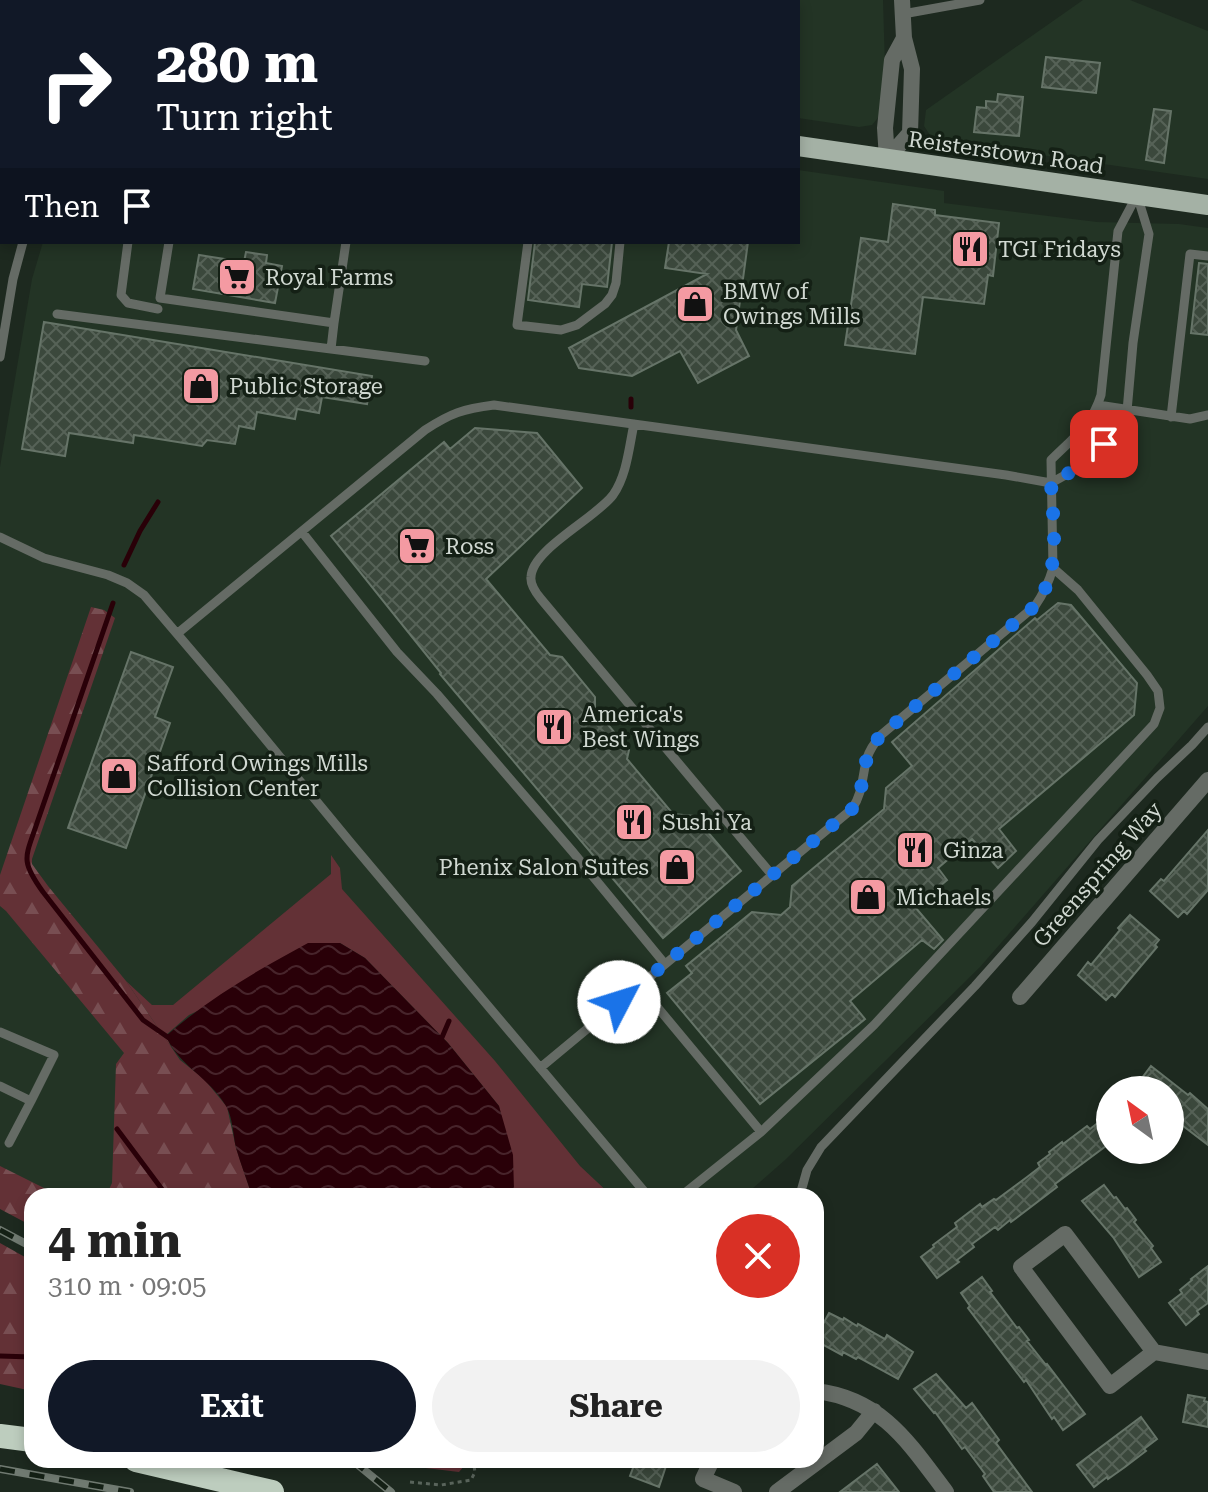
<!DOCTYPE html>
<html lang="en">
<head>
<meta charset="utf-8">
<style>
	body { margin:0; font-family:"Roboto Serif",serif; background:#f2f2f2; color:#222; height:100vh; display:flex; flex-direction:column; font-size:30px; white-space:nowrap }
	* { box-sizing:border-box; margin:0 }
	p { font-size:26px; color:#767676 }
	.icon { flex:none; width:44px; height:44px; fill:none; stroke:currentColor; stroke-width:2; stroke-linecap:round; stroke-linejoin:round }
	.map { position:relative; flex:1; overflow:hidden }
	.sheet { position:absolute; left:24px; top:1188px; width:800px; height:280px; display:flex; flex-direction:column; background:#fff; border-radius:24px; box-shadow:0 4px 12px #0003 }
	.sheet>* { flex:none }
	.hud { position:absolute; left:0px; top:0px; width:800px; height:244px; box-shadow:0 4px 12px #0003; background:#111827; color:#fff; overflow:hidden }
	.needle { width:52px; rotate:327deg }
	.fabs { position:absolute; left:1096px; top:1076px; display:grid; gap:16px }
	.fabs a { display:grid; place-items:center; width:88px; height:88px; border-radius:50%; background:#fff; box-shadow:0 4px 12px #0003; font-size:40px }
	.pin { position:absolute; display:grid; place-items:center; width:68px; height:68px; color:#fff; margin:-34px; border-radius:16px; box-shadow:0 4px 12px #0006 }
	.me { position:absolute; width:88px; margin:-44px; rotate:50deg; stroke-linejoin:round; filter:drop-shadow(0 0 6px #0008) }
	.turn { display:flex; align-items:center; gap:28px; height:168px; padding:0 24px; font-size:36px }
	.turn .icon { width:104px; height:104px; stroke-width:2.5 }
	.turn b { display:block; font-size:56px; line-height:68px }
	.then { display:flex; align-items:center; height:76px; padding:0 24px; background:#0003; gap:16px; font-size:30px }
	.round { display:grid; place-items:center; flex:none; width:84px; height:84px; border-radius:42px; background:#f2f2f2 }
	.headline { display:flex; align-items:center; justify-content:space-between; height:136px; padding:0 24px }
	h1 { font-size:48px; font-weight:700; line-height:60px }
	.action { display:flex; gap:16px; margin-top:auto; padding:16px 24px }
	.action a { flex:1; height:92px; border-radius:48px; background:#111827; color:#fff; font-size:32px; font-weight:700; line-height:92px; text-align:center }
	.action a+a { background:#f2f2f2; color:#222 }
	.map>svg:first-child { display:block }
	.built { fill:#233425 }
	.green { fill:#633136 }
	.forest { fill:url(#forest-firs) }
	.water { fill:url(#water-waves) }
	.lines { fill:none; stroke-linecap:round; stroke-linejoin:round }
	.stream { stroke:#290008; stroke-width:5 }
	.building { fill:url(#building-cross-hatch); stroke:#667468; stroke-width:2 }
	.path { stroke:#59645b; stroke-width:3; stroke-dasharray:4 4; stroke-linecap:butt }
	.lane { stroke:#656b65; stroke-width:9 }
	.street { stroke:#656b65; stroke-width:16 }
	.primary { stroke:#a4b1a5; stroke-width:20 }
	.highway { stroke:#bdcdbe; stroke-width:24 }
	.rail-casing { stroke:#707a71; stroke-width:8 }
	.rail { stroke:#142015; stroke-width:5; stroke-dasharray:15; stroke-linecap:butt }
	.route { stroke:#1a73e8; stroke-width:14; stroke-dasharray:0 25.2 }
	.labels { text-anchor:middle; stroke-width:7; stroke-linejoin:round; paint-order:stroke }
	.street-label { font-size:22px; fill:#d0d8d1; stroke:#142015 }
	.poi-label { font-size:22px; fill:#d0d8d1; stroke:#142015; text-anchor:start }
</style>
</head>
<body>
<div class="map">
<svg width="1208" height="1492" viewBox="0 0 1208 1492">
	<defs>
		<pattern id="forest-firs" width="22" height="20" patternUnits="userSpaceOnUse" patternTransform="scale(2)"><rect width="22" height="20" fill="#633136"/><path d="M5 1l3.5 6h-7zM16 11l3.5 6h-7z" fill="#784e52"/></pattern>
		<pattern id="water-waves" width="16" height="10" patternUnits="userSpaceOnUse" patternTransform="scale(2)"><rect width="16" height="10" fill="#290008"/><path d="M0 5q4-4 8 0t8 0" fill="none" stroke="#47242b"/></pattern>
		<pattern id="building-cross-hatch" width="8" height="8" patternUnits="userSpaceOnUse" patternTransform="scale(2)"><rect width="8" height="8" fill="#3b483c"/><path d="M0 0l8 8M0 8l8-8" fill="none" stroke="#566257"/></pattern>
	</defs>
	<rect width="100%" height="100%" fill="#1d291f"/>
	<!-- built -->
	<path class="built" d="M0 0H883L885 67 881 114 872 125 859 127 798 118V2H0Z
		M1083 0H1130L1208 31V179L956 143 938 139 930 135 924 126 926 110Z
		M0 64 2 65V227L0 233Z
		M798 170 944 191V203L1097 222 1179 224 1208 228V706L980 967 785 1160 744 1196H32L0 1192V467L32 279 43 242H798Z"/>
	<!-- green -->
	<path class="green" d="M331 855 340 868 342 889 495 1061 580 1166 612 1196H510L514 1190 499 1106 448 1043 365 958 340 943 189 1015 166 1035 171 1047 126 981 152 1005H173L331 874Z
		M391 1460H469L459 1472 409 1466Z"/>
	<!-- forest -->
	<path class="forest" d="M91 607 104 610 115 618 32 859V864L48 886 126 981 180 1060 204 1079 227 1107 236 1148 252 1196H106L112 1183 116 1064 124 1053 6 911 0 906V875Z
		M0 1166 60 1196H32V1226L0 1209Z
		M0 1243 32 1261V1391L0 1384Z"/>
	<!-- water -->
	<path class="water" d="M308 943H340L365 958 448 1043 499 1106 513 1155 514 1190 510 1196H252C247 1180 241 1165 236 1148 233 1135 233 1118 226 1106 210 1078 179 1066 166 1036 209 998 258 970 308 943Z"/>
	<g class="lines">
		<!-- stream -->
		<path class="stream" d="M631 407V399
			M124 565 140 531 158 502
			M113 603 38 820C26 857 19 859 43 892L143 1020 169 1038
			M440 1042 449 1021
			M117 1129 167 1196
			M0 1356 32 1357"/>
	</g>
	<!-- building -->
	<path class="building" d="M1046 57 1100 63 1096 93 1042 87Z
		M998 94 1023 97 1019 136 974 132 977 107 986 108V101L997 102Z
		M1154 109 1171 111 1164 163 1146 160Z
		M893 204 935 210V215L999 223 993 276 988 275 984 304 923 297 915 354 845 345 861 238 888 242Z
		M535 242H612L607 287 582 284 579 307 528 300Z
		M669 242H748L736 330 749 356 698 383 680 351 632 376 579 368 569 348 707 274 665 268Z
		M246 252 267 255 266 263 282 266 275 303 193 289 199 255 244 262Z
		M1199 263 1208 264V335L1191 333Z
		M44 322 372 376 367 404 322 397 319 413 297 409 295 419 257 412 254 429 239 426 235 444 207 440 202 446 134 435 133 443 69 433 65 456 22 449Z
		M475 428 537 433 582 488 486 579 550 655 562 657 595 697V709L629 750 627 759 673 814 694 816 741 871 663 938 440 674 441 673 331 536 444 442 450 449Z
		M1058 603 1071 605 1137 683 1134 715 999 829 1016 851 998 868 972 839 938 868 947 880 915 907 943 940 934 949 922 940 850 1001 865 1019 760 1104 667 993 692 973 686 966 752 912 781 915 790 907 792 886 884 809 886 788 912 766 892 742 1035 618 1037 620Z
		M131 652 173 667 155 717 170 723 126 848 68 828Z
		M1208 830V890L1187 914 1184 911 1178 917 1150 891 1161 879 1164 881Z
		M1130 915 1159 940 1155 945 1157 947 1115 997 1112 994 1106 1000 1078 975 1088 962 1091 965 1120 930 1118 928Z
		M1151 1066 1188 1095 1190 1093 1208 1109V1145L1170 1116V1090H1133Z
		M1103 1119 1110 1128V1143L1055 1184 1057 1187 1011 1222 1010 1220 998 1230 995 1227 972 1244 974 1247 957 1260 959 1262 937 1278 921 1257 934 1247 933 1245 957 1227 955 1223 980 1204 982 1207 994 1199 996 1200 1027 1177 1040 1167 1038 1163 1050 1154 1049 1152 1062 1142 1063 1144 1087 1126 1090 1129Z
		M1104 1185 1114 1198 1116 1197 1125 1209 1127 1208 1136 1220 1134 1222 1153 1246 1151 1248 1161 1262 1139 1277 1113 1237 1082 1201Z
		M1208 1266V1303L1197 1311 1199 1314 1186 1325 1169 1303 1182 1293 1180 1290 1192 1280 1191 1279Z
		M982 1277 992 1291 990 1292 1017 1328 1019 1327 1029 1340 1027 1341 1046 1365 1047 1364 1085 1414 1063 1430 1054 1417 1052 1419 1026 1380 1024 1382 968 1308 970 1306 961 1293Z
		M829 1313 843 1320 844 1318 857 1326 858 1324 885 1339 887 1335 913 1352 898 1379 858 1357 856 1359 843 1352 842 1355 816 1341V1337Z
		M936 1374 966 1408 972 1403 999 1440 996 1443 1032 1492H994L983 1476 985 1474 965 1447 962 1449 935 1412 934 1413 914 1389Z
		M1188 1395 1205 1398 1204 1401 1208 1402V1427L1183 1422Z
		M1141 1417 1157 1439 1144 1449 1146 1451 1125 1467 1108 1479 1107 1477 1094 1487 1077 1465Z
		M636 1460H668L659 1487 630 1476Z
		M877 1464 899 1492H840Z"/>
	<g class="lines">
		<!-- path -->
		<path class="path" d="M410 1482 441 1485 471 1480 475 1472 473 1460"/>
		<!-- lane -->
		<path class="lane" d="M903 14 980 0
			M128 242 121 295 128 303 158 309
			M169 242 160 298 334 323 346 242
			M528 242 517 325 561 330 577 325 605 304 612 295 616 283 620 242
			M57 314 425 361
			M331 349 334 323
			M0 357 13 279 23 242
			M1098 405 1190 419 1208 415
			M1171 417 1190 254 1208 256
			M634 424C629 447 627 475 613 495 596 518 532 549 531 577 530 585 536 593 541 599L772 875
			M302 532 397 652 437 694 572 851 665 964
			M0 537 44 558 108 575 127 583 144 595 224 689 351 843 648 1196
			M178 633 425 430C451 413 463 409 494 405L1006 475 1051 483 1076 469 1104 444 1127 411 1133 343 1149 234 1137 195
			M639 985 761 1132
			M0 1032 54 1055 31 1101
			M540 1068 852 809C863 793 862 776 867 758 870 749 875 742 881 735L1035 606C1044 593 1049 582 1053 568L1051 460C1072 439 1092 425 1101 395L1118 231 1137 195
			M0 1086 31 1101 9 1143
			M800 1195 807 1170 821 1147 975 986 1032 922 1098 840 1157 778 1192 745 1208 727
			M681 1196 761 1132 874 1025 1154 724 1160 708 1158 691 1147 675 1078 590 1053 568"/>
		<!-- street -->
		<path class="street" d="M887 159 910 133 912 69 904 38 902 0
			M887 159 885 128 892 60 904 38
			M1020 997 1208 780
			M1154 1352 1110 1386 1021 1267 1065 1234 1154 1352 1208 1362
			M816 1391C882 1399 909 1443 946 1492
			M712 1460 703 1479 734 1492
			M777 1492 856 1433 874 1411"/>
		<!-- primary -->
		<path class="primary" d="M0 29H2
			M798 146 1208 205"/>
		<!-- highway -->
		<path class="highway" d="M0 1436 32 1440
			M136 1460 272 1492"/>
		<!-- rail casing -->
		<g class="rail-casing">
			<path id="rail" d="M0 1230 32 1247
				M352 1460 391 1492
				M0 1469 130 1492"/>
		</g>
		<!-- rail -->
		<use href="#rail" class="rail"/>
	</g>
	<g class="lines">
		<!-- route -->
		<path class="route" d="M619 1002 852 809C863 793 862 776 867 758 870 749 875 742 881 735L1035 606C1062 570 1053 525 1051 483L1076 469 1104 444"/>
	</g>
	<!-- icons -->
	<defs>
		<g id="restaurant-square" transform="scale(2)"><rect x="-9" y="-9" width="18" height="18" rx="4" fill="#f49aa2" stroke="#142015"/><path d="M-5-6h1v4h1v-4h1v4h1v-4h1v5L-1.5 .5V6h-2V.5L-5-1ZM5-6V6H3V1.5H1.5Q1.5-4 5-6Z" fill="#111"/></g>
		<g id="supermarket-square" transform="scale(2)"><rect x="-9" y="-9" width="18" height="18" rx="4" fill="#f49aa2" stroke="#142015"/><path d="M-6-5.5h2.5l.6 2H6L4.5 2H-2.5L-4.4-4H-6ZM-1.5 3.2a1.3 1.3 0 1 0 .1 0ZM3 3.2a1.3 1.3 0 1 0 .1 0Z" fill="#111"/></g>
		<g id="shop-square" transform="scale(2)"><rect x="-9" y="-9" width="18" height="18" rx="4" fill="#f49aa2" stroke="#142015"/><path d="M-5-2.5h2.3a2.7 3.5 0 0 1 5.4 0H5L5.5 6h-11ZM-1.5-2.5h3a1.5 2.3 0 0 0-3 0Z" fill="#111"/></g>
	</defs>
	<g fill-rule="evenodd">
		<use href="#restaurant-square" x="970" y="249"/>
		<use href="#supermarket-square" x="237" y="277"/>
		<use href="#shop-square" x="695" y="304"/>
		<use href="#shop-square" x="201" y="386"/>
		<use href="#supermarket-square" x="417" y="546"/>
		<use href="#restaurant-square" x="554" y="727"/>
		<use href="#shop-square" x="119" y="776"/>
		<use href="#restaurant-square" x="634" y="822"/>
		<use href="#restaurant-square" x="915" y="850"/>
		<use href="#shop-square" x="677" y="867"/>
		<use href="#shop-square" x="868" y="897"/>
	</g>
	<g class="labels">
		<!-- street labels -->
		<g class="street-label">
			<text transform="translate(1006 152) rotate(8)" y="8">Reisterstown Road</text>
			<text transform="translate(1097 874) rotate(-49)" y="8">Greenspring Way</text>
		</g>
		<!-- poi labels -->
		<g class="poi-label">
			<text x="998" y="257">TGI Fridays</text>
			<text x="265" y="285">Royal Farms</text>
			<text x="723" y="299">BMW of<tspan x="723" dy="25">Owings Mills</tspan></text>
			<text x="229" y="394">Public Storage</text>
			<text x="445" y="554">Ross</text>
			<text x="582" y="722">America's<tspan x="582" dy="25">Best Wings</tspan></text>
			<text x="147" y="771">Safford Owings Mills<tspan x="147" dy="25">Collision Center</tspan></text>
			<text x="662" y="830">Sushi Ya</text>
			<text x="943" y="858">Ginza</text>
			<text x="649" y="875" text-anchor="end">Phenix Salon Suites</text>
			<text x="896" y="905">Michaels</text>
		</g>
	</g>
</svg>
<div class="fabs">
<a><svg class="needle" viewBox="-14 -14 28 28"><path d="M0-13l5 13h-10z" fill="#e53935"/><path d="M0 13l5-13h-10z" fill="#767676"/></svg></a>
</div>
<div class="pin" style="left:1104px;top:444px;background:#d93025"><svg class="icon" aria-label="arrive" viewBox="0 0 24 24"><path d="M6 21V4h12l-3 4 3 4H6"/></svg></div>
<svg class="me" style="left:619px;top:1002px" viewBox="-20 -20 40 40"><circle r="19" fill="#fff"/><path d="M0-13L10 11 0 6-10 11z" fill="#1a73e8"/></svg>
<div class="hud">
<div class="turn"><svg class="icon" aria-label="right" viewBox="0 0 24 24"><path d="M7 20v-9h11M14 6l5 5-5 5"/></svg><div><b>280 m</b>Turn right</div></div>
<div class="then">Then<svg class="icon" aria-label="arrive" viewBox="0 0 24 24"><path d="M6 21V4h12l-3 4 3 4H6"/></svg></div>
</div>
<section class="sheet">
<div class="headline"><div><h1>4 min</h1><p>310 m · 09:05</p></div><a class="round" style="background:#d93025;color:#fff"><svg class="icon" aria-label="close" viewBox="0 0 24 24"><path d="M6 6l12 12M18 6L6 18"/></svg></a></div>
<div class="action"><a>Exit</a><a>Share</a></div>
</section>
</div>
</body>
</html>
